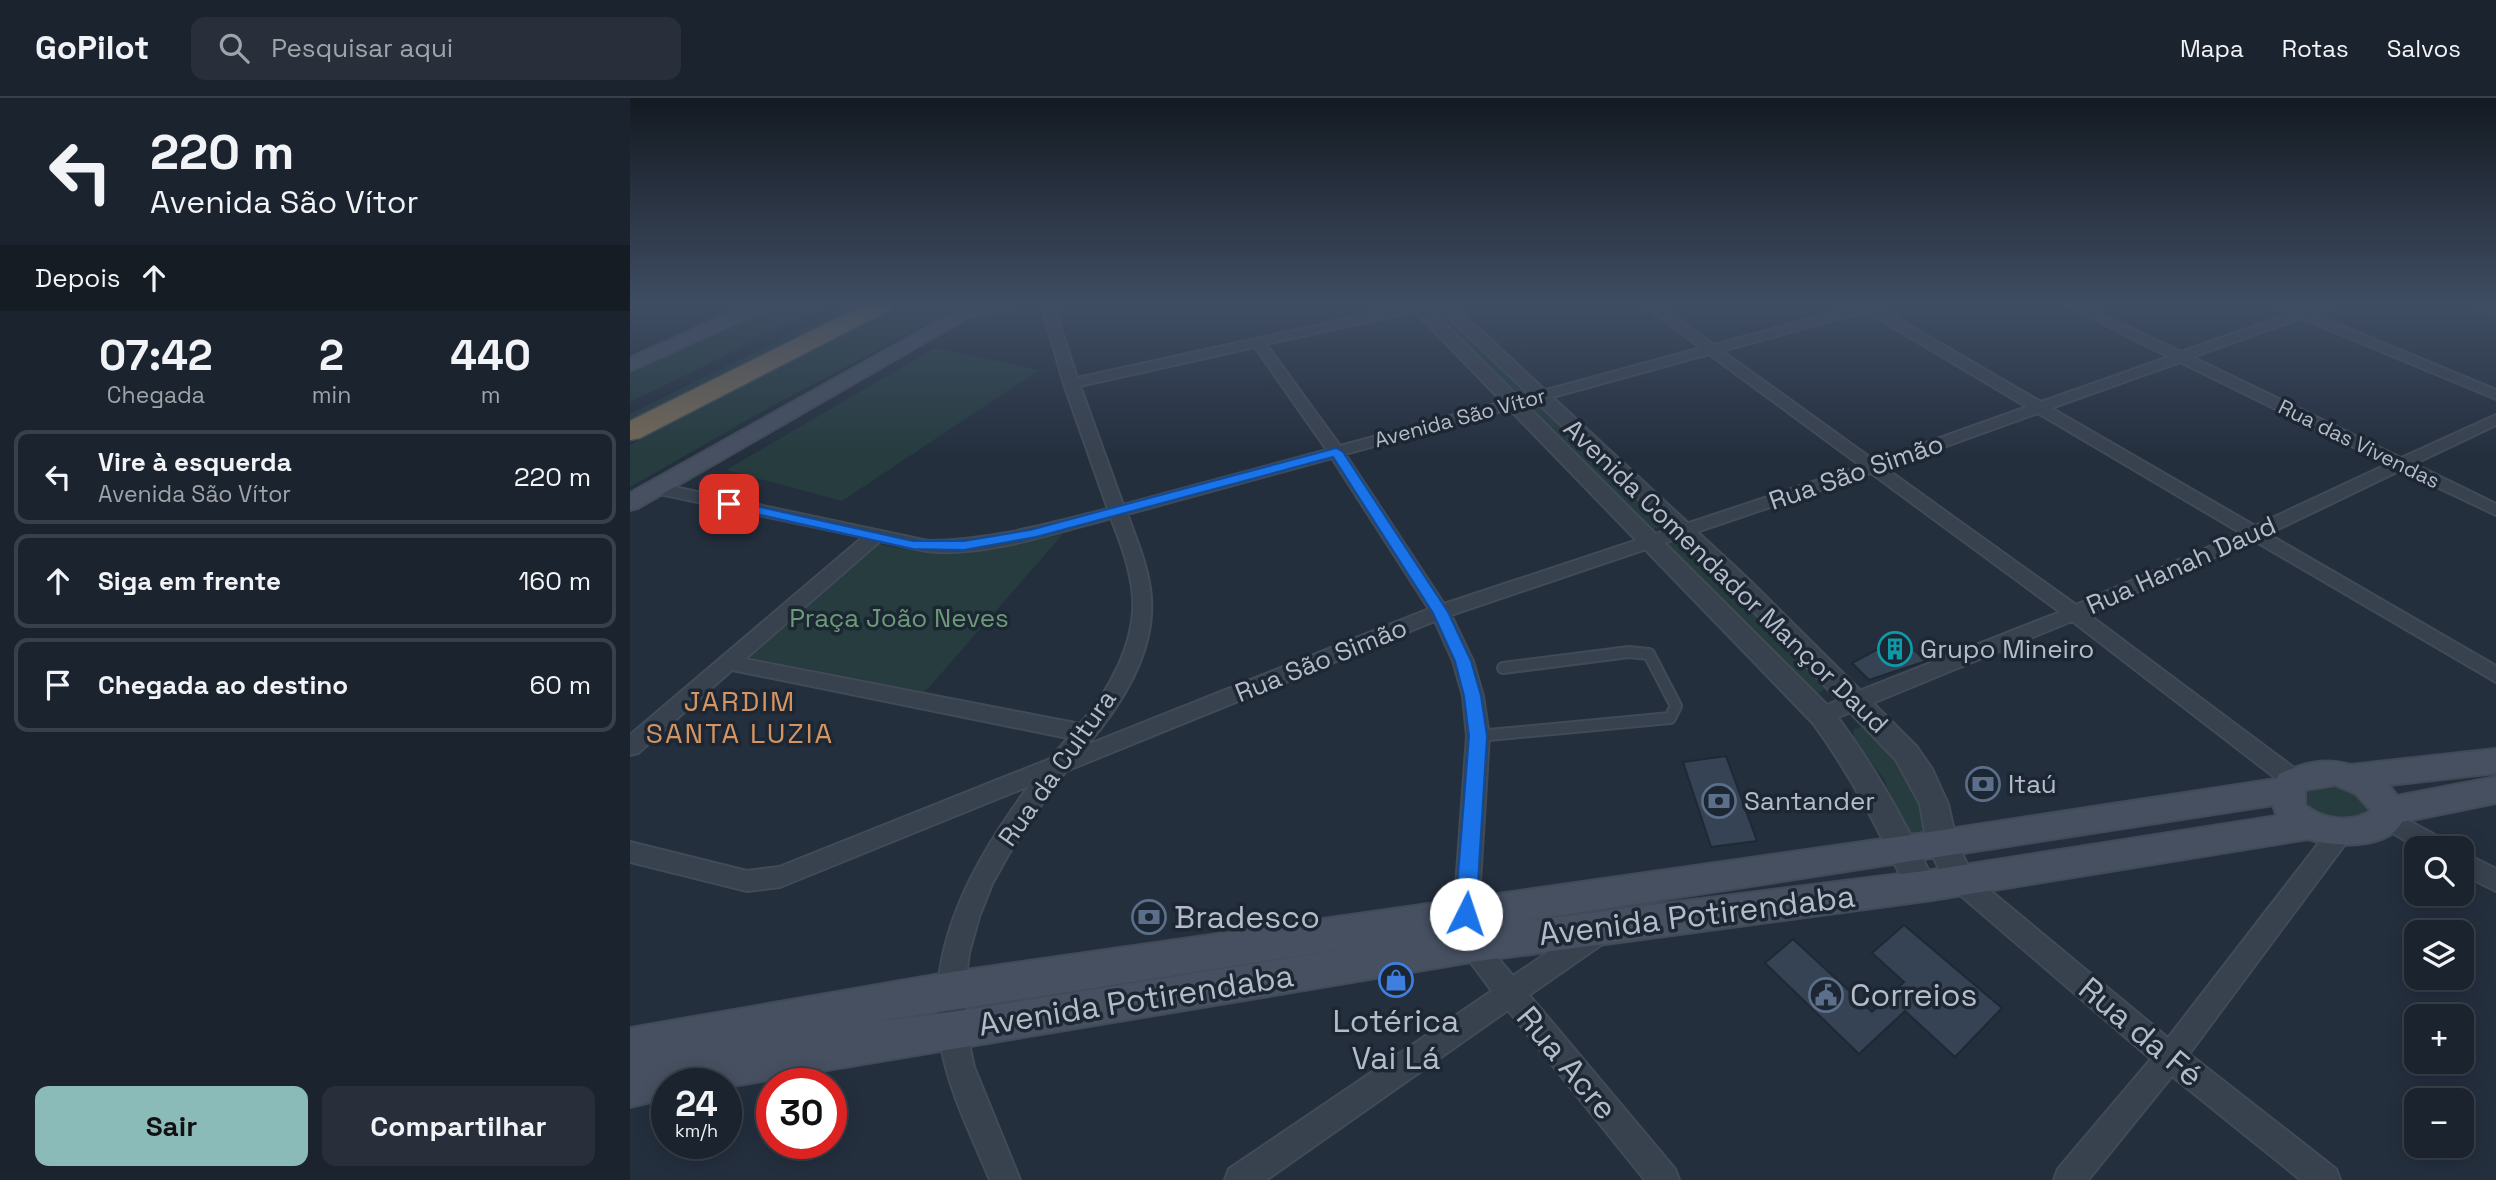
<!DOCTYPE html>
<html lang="pt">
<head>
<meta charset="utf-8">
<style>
	body { margin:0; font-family:"Space Grotesk",sans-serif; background:#282f3a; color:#f1f3f6; height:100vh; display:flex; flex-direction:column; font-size:26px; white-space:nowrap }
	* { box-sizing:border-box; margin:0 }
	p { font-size:23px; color:#a0a4aa }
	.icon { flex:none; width:38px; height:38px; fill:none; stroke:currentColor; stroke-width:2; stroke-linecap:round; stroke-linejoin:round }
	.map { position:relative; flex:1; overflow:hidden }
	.panel { display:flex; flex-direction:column; background:#1b232e; width:630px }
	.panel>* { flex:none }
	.guide { background:#1b232e; color:#f1f3f6; overflow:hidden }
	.tools { position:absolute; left:1774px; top:738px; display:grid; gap:14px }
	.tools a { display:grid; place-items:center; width:70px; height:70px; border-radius:14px; background:#1b232e; box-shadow:0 4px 18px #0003,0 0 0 2px #39404a; font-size:35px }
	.speed { position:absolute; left:21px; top:970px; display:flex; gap:14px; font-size:35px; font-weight:700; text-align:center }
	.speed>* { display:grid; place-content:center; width:91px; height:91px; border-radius:50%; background:#1b232e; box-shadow:0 4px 18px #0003,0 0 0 2px #39404a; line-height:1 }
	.speed small { font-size:18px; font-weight:400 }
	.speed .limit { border:10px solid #d22; background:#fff; color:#111 }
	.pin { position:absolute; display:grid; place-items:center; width:60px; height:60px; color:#fff; margin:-30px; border-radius:14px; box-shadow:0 4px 10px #0006 }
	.me { position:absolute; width:77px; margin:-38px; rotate:4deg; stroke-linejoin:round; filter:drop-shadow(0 0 5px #0008) }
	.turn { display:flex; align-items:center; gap:24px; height:147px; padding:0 35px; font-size:32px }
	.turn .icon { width:91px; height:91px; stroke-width:2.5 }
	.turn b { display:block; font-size:49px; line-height:60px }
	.then { display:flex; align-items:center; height:66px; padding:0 35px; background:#0003; gap:14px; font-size:26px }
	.eta { display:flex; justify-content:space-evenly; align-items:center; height:119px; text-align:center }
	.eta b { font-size:42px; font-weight:700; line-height:49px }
	.action { display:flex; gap:14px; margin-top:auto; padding:14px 35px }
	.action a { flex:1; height:80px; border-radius:14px; background:#8bbbb9; color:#111; font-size:28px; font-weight:700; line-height:80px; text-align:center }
	.action a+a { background:#282f3a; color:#f1f3f6 }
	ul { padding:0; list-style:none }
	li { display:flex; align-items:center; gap:21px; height:94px; margin:0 14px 10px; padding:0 21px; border:4px solid #39404a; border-radius:14px }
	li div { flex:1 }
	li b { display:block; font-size:26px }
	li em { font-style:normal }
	header { display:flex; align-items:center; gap:42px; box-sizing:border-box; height:98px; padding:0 35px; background:#1b232e; border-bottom:2px solid #39404a }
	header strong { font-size:33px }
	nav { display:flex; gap:38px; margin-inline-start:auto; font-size:24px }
	.search { width:490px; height:63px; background:#282f3a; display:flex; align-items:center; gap:18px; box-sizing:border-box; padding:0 24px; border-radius:14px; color:#a0a4aa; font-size:26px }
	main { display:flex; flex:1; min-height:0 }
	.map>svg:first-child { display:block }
	.green { fill:#263c3f }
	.building { fill:#364354; stroke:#1f2835; stroke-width:2 }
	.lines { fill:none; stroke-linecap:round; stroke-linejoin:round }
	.service-casing { stroke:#414a57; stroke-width:14 }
	.minor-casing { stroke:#414a57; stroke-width:4 }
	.tertiary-casing { stroke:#414a57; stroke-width:4 }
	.secondary-casing { stroke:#414a57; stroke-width:4 }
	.motorway-casing { stroke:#434c59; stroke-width:3 }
	.service { stroke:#38414e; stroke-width:10 }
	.minor { fill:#38414e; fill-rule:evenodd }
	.tertiary { fill:#38414e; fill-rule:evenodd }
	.secondary { fill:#465061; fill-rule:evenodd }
	.motorway { fill:#746855; fill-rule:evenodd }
	.route { fill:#1a73e8; stroke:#114b97; stroke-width:2 }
	.labels { text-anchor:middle; stroke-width:7; stroke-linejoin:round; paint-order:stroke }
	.far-street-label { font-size:21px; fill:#b4bcc9; stroke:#1d2633 }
	.street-label { font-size:26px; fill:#b4bcc9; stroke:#1d2633 }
	.park-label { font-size:26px; fill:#6b9a76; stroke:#1d2633 }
	.poi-label { font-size:26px; fill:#b4bcc9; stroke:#1d2633; text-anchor:start }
	.neighbourhood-label { font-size:28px; letter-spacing:2px; fill:#d59563; stroke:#1d2633 }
	.near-street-label { font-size:32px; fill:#b4bcc9; stroke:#1d2633 }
	.near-poi-label { font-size:32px; fill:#b4bcc9; stroke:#1d2633; text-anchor:start }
</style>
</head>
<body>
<header>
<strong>GoPilot</strong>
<div class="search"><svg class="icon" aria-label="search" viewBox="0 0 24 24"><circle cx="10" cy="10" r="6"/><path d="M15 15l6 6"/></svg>Pesquisar aqui</div>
<nav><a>Mapa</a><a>Rotas</a><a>Salvos</a></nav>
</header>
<main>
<section class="panel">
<div class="guide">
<div class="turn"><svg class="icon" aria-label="left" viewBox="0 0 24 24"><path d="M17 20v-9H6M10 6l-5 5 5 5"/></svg><div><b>220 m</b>Avenida São Vítor</div></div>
<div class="then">Depois<svg class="icon" aria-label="ahead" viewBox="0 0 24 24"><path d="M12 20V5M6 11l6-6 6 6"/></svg></div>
</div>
<div class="eta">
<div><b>07:42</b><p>Chegada</p></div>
<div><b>2</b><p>min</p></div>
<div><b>440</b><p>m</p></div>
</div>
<ul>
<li><svg class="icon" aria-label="left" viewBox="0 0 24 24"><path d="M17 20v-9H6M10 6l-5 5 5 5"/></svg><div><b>Vire à esquerda</b><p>Avenida São Vítor</p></div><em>220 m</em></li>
<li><svg class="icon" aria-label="ahead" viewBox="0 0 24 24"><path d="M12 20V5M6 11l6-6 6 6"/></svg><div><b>Siga em frente</b></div><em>160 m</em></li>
<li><svg class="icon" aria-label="arrive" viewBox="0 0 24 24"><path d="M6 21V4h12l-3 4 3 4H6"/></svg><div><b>Chegada ao destino</b></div><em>60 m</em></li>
</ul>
<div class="action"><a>Sair</a><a>Compartilhar</a></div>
</section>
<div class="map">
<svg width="1866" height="1082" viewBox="0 0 1866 1082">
	<rect width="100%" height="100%" fill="#242f3e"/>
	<!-- green -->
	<path class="green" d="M148 206H202L0 304V275Z
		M223 206H244L0 328V316Z
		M271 206H335L142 308 0 389V347L71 307Z
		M802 209H814L899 294 895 297 883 298 799 212Z
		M305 250 409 272 212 403 96 372Z
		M909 309 925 319 1031 428 1021 433 900 312Z
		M433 436 295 594 115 559 246 445C311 463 369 451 433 436Z
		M1041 442 1049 444 1066 459 1192 580 1196 589 1190 595H1182L1034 452 1035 443Z
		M1231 629 1244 631C1268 664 1291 695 1299 735L1280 737 1269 721 1254 681 1223 640 1224 631Z
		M1704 683 1742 704V716L1717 726 1674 713 1673 690Z"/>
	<!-- building -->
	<path class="building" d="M1270 539 1296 563 1239 582 1222 565Z
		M1096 658 1127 743 1081 749 1053 664Z
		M1274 827 1372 910 1325 959 1275 913 1229 956 1135 865 1163 841 1242 914 1274 884 1242 855Z"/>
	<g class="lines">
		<!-- service casing -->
		<g class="service-casing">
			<path id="service" d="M848 638 1040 620 1046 608 1019 556 999 554 873 570"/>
		</g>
		<!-- minor casing -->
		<g class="minor-casing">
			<path id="minor" d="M365 206H387L385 209 333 220 327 216 328 213Z
				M411 206H423L447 280 785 206H806L800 210 636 246 710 348 1071 250 1013 206H1027L1084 247 1228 208 1227 206H1255L1249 210 1411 304 1539 259 1435 206H1450L1551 254 1660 216 1642 206H1658L1672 211 1688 206H1705L1703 209 1683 216 1866 292V301L1671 220 1562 259 1771 360 1866 317V327L1784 366 1866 406V417L1771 372 1638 436 1866 568V584L1623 442 1458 516 1672 676 1675 682 1672 688 1664 691 1656 688 1442 523 1199 623 1192 626 1185 623 1182 618 1185 613 1219 597 1430 514 1241 375 821 517 843 563 853 598 859 638 848 816 853 842 883 878 957 828 966 825 975 828 979 836 975 844 899 897 1045 1071 1049 1082H1015L878 912 636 1082H595L599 1071 862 893 828 847 824 816 837 638 833 598 823 563 805 523 436 673 421 692 378 757 362 786 349 819 339 855 334 893 336 932 344 969 390 1082H360C342 1038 319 994 311 947 293 852 344 762 399 688L150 789 117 793 0 764V744L117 773 149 769 420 661 438 640 102 572 8 655 0 657V637L233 439 25 395 19 393 17 390 19 387 25 385 298 443C360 443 418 426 478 411L434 286ZM1236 213 1397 309 1245 363 1092 253ZM625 249 697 352 493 407 450 288ZM1079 256 1231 368 814 506 715 356ZM1550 264 1758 366 1625 428 1421 310ZM1408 315 1611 435 1446 507 1255 370ZM702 360 799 511 457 647C491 608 525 554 521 500 519 471 507 443 497 416ZM481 420C491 445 501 472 503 499 506 544 479 594 450 626L115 561 250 443C265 446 281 451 297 453 352 460 428 434 481 420Z
				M1757 711 1818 744 1822 751H1790L1749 727 1746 720 1749 713Z
				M1710 726 1718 728 1722 735 1718 742 1559 956 1706 1071 1710 1082H1671L1542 978 1458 1082H1424L1428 1071 1521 961 1321 789 1318 782 1321 775 1330 772 1339 775 1538 940 1702 728Z
				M1832 754 1866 771V793L1832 776Z"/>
		</g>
		<!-- tertiary casing -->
		<g class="tertiary-casing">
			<path id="tertiary" d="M778 206H795L1201 611C1244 666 1276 726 1306 788L1302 797 1291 801 1280 797C1251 737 1223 679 1183 625Z
				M805 206H822L1118 481 1286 648 1302 671 1318 706 1327 746 1345 782 1341 791 1330 795 1319 791 1297 746 1290 706 1266 662 1102 491Z
				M1843 206H1866V216L1845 209Z"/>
		</g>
		<!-- secondary casing -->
		<g class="secondary-casing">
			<path id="secondary" d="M119 206H142L139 210 0 273V260Z
				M339 206H361L8 410 0 412V395Z
				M1866 651V675L1759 687 1767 698 1866 679V705L1772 724C1757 752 1703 749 1678 741L1302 802 841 864 96 989V985H37V1000L0 1009V930L322 874 1274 738 1646 681 1649 676C1671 666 1695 659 1720 667ZM1705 687 1726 696 1741 713C1721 725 1693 722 1675 707V692ZM1643 707 1647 718 1302 772 888 824ZM732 848 322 914 244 924Z"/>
		</g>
		<!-- motorway casing -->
		<g class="motorway-casing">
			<path id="motorway" d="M236 206H264L261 211 10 340 0 342V323Z"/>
		</g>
		<!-- service -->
		<use href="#service" class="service"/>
		<!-- minor -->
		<use href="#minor" class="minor"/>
		<!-- tertiary -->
		<use href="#tertiary" class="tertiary"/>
		<!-- secondary -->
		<use href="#secondary" class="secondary"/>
		<!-- motorway -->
		<use href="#motorway" class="motorway"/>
	</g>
	<!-- sky -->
	<linearGradient id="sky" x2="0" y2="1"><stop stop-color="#141a22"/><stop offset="0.58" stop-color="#3f4d63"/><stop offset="1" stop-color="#3f4d63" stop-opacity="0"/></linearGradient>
	<rect width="1866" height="357" fill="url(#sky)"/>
	<!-- route -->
	<path class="route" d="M706 350 713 354 818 514 841 563 851 598 857 638 846 816 843 823 836 825 828 823 825 816 839 638 834 598 825 563 803 515 703 359 406 439 334 452 283 451 99 410 92 406 99 402 283 443H334L400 432Z"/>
	<!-- icons -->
	<defs>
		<g id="building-ring" transform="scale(1.75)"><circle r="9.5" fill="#1d2633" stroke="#0f9aa8" stroke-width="1.5"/><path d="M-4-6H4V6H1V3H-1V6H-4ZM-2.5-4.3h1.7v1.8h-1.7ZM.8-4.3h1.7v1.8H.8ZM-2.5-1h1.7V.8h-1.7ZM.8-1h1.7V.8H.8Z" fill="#0f9aa8"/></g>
		<g id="bank-ring" transform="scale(1.75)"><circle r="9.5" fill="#1d2633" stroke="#5c6f8a" stroke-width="1.5"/><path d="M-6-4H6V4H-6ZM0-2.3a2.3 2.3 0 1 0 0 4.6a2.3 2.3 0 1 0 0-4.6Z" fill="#5c6f8a"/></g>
		<g id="shop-ring" transform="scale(1.75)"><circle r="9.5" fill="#1d2633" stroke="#3f7fe0" stroke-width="1.5"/><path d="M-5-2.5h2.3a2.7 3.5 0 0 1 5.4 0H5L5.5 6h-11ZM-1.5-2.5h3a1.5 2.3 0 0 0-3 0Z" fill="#3f7fe0"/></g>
		<g id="civic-ring" transform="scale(1.75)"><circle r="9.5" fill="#1d2633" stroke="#5c6f8a" stroke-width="1.5"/><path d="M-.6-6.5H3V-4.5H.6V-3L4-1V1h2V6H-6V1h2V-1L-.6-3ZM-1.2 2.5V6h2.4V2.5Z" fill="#5c6f8a"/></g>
	</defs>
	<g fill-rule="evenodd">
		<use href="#building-ring" x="1265" y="551"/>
		<use href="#bank-ring" x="1353" y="686"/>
		<use href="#bank-ring" x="1089" y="703"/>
		<use href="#bank-ring" x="519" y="819"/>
		<use href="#shop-ring" x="766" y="882"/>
		<use href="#civic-ring" x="1196" y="897"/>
	</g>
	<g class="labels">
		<!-- far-street labels -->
		<g class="far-street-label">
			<text transform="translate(830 320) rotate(-15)" y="7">Avenida São Vítor</text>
			<text transform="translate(1729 346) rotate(26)" y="7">Rua das Vivendas</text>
		</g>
		<!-- street labels -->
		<g class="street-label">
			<text transform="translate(1226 374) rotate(-19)" y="9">Rua São Simão</text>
			<text transform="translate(1551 467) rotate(-24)" y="9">Rua Hanah Daud</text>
			<text transform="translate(1096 478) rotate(44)" y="9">Avenida Comendador Mançor Daud</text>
			<text transform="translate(691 562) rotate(-22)" y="9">Rua São Simão</text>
			<text transform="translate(427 670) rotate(-55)" y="9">Rua da Cultura</text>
		</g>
		<!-- park labels -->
		<g class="park-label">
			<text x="269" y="529">Praça João Neves</text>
		</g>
		<!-- poi labels -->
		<g class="poi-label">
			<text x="1290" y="560">Grupo Mineiro</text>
			<text x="1378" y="695">Itaú</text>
			<text x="1114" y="712">Santander</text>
		</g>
		<!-- neighbourhood labels -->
		<g class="neighbourhood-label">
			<text x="110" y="613">JARDIM<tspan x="110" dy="32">SANTA LUZIA</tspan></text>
		</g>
		<!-- near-street labels -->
		<g class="near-street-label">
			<text transform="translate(1067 817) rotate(-7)" y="11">Avenida Potirendaba</text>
			<text transform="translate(506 902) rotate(-9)" y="11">Avenida Potirendaba</text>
			<text transform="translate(1511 934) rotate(40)" y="11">Rua da Fé</text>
			<text transform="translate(937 965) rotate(50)" y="11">Rua Acre</text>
		</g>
		<!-- near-poi labels -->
		<g class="near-poi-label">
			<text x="544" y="830">Bradesco</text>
			<text x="1220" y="908">Correios</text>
			<text x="766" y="934" text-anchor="middle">Lotérica<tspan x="766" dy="37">Vai Lá</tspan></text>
		</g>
	</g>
</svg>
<div class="tools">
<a><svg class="icon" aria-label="search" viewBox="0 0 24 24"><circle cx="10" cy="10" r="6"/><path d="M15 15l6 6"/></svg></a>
<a><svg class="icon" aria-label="layers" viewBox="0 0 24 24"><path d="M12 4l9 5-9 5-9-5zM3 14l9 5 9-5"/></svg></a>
<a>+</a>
<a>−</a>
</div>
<div class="speed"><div>24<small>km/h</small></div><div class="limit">30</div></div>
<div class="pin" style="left:99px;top:406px;background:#d93025"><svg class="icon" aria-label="arrive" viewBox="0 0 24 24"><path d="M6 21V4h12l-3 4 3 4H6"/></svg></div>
<svg class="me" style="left:836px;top:816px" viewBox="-20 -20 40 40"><circle r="19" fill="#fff"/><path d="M0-13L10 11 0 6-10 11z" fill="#1a73e8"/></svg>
</div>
</main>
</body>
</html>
